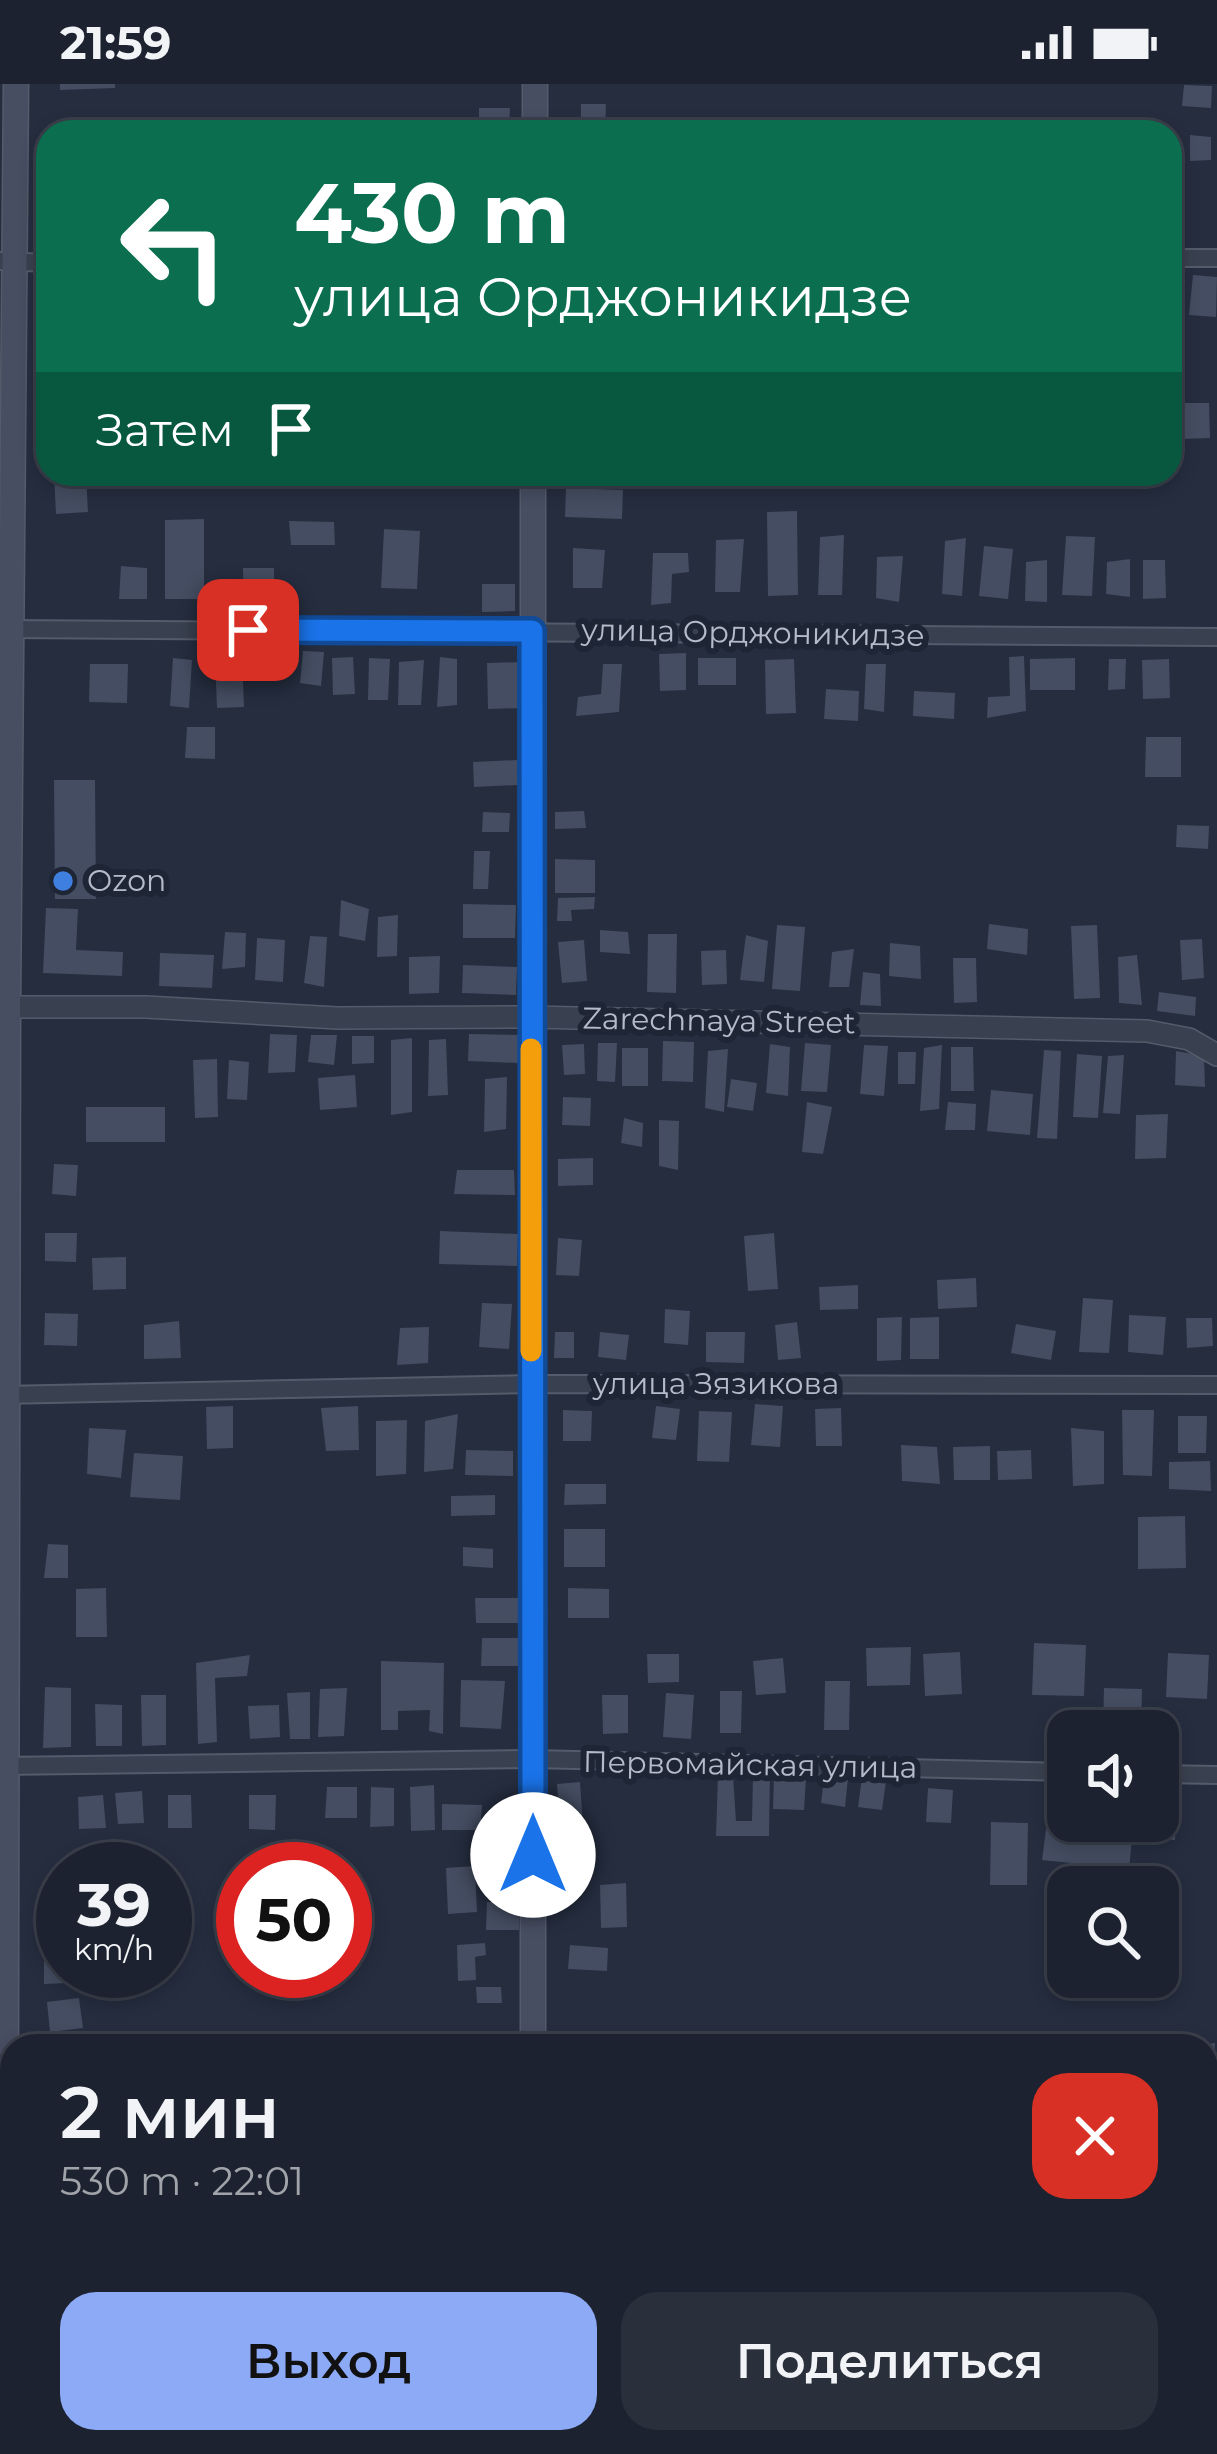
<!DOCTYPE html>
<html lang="ru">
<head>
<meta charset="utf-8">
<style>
	body { margin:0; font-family:Montserrat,sans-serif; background:#292f3b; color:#f1f3f6; height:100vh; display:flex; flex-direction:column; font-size:45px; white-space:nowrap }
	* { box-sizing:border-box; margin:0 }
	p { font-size:39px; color:#a0a4aa }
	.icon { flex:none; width:66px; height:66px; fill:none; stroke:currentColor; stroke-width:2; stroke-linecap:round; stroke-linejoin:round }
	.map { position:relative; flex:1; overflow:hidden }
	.panel { position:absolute; left:0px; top:1950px; width:1218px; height:420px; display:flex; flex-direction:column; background:#1c222f; border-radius:36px 36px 0 0; box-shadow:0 6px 18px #0003,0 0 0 3px #3a3f4b }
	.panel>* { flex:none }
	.top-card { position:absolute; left:36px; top:36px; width:1146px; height:366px; border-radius:36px; box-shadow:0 6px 18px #0003,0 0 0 3px #3a3f4b; background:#0b6e4f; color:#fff; overflow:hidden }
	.tools { position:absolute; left:1047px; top:1626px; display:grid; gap:24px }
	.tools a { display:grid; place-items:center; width:132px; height:132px; border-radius:24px; background:#1c222f; box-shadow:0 6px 18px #0003,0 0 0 3px #3a3f4b; font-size:60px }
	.speed { position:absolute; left:36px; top:1758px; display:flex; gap:24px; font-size:60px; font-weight:700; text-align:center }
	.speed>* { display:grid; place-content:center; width:156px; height:156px; border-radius:50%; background:#1c222f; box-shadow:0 6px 18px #0003,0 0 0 3px #3a3f4b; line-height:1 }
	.speed small { font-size:30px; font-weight:400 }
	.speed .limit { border:18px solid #d22; background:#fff; color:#111 }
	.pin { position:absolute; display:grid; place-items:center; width:102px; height:102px; color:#fff; margin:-51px; border-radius:24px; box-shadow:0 6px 18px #0006 }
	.me { position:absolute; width:132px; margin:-66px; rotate:0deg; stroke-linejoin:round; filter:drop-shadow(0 0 9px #0008) }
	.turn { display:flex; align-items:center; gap:42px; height:252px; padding:0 60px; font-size:54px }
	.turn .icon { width:156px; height:156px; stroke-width:2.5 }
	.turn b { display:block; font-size:84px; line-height:102px }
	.then { display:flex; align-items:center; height:114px; padding:0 60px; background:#0003; gap:24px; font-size:45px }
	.round { display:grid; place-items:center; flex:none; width:126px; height:126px; border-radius:36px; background:#292f3b }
	.head { display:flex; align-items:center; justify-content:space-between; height:204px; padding:0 60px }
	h1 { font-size:72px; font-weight:600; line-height:90px }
	.action { display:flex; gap:24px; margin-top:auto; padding:24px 60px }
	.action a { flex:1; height:138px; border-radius:36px; background:#8daaf7; color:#111; font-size:48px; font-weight:600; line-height:138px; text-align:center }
	.action a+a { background:#292f3b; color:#f1f3f6 }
	.status { display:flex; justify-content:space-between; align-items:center; height:84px; padding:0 60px; background:#1c222f; direction:ltr }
	.status svg { height:33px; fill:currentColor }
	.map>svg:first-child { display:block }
	.building { fill:#444d61 }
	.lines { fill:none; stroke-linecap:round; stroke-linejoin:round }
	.minor-casing { stroke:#545b6a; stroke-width:20 }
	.tertiary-casing { stroke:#545b6a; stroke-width:24 }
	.secondary-casing { stroke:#545b6a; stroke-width:27 }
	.minor { stroke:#39404f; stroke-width:16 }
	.tertiary { stroke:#39404f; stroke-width:21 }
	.secondary { stroke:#474e62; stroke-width:24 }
	.route-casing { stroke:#114b97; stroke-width:30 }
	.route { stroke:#1a73e8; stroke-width:21 }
	.slow { stroke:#f59e0b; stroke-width:21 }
	.shop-dot { fill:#3f7fe0; stroke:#1e2534; stroke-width:4.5 }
	.labels { text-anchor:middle; stroke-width:12; stroke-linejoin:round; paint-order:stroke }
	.street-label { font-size:30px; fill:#b5bbca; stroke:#1e2534 }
	.poi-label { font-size:30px; fill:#b5bbca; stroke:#1e2534; text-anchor:start }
</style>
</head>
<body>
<div class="status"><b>21:59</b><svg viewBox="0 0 49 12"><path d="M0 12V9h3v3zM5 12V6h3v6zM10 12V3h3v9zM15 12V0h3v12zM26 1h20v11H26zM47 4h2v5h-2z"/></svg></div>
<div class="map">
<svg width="1217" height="2370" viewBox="0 0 1217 2370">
	<rect width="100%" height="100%" fill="#252d3f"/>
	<!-- building -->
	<path class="building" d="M60 0H115V4L60 6Z
		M1184 1 1212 2 1211 24 1182 22Z
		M581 20H606L605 48H581Z
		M479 24H510L509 46 479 45Z
		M1190 51 1211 53V76L1190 77Z
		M1170 93H1174L1176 145H1170Z
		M1193 191 1217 193 1216 233 1189 231Z
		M1178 319H1209L1210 354 1179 355Z
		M54 390H86L88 428 56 430Z
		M566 404 623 406 622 435 565 433Z
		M797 427 798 511 768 512 767 428Z
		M204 435V515H165V436Z
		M289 437 334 438 335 461H291Z
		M384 445 420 447 417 505 381 504Z
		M844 451 842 511H818L820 453Z
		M1066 452 1095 453 1092 512 1062 511Z
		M966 454 962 512 942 510 945 457Z
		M744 455 740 508H715L716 456Z
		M984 462 1013 465 1008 515 979 512Z
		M573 464 605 466 602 504H573Z
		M653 469H688L689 488 672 490 671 519 651 521Z
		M903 472 899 518 876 514 877 473Z
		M1130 475V513L1106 510 1107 478Z
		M1047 476V518L1025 517 1026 478Z
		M1143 476H1165L1166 514 1143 515Z
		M121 482 147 484V515H119Z
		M243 484H274V522H244Z
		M482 500H515V527L482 528Z
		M303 567 324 568 321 602 300 599Z
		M686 569V606L660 607 659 570Z
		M242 571 244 623 217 624 215 572Z
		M1024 572 1026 627 987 634 988 613 1010 612 1009 573Z
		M353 573 355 610 333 611 332 574Z
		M440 573 457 575V621L437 623Z
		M173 574 192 576 189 624 170 622Z
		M369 574 390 575 388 616H368Z
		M698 574H736V601H698Z
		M1075 574V606H1030V575Z
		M794 575 796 629 766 630 765 576Z
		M1109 575H1126L1125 605 1108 606Z
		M1169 575 1170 614 1143 615 1142 576Z
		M424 576 421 621H398L399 578Z
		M521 578 522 624 488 625 487 579Z
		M90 580H128L127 619 89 618Z
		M603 580H622L619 628 576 632 578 613 601 610Z
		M866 580H886L884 628 864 625Z
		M826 605 859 607 858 637 824 635Z
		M914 607 955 609 954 635 913 632Z
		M187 643H215V675L185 674Z
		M1146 653H1181V693H1145Z
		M517 676 518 701 474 703 473 678Z
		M54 696H95L96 815H55Z
		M584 727 586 744 555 745V728Z
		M483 728 510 729 509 748H482Z
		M1177 741 1209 742 1208 765 1176 763Z
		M474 767H490L488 805H473Z
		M555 775 595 776V809H555Z
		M595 813 594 825 571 826 572 837H557L558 814Z
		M341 816 369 825 365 857 339 852Z
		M463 820 516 821 515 854H463Z
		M46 824 78 825 76 866 123 868 122 892 43 889Z
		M398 831 397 872 377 873 378 833Z
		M989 840 1028 845 1027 871 987 865Z
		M777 841 805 843 800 907 772 905Z
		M1097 841 1100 914 1074 915 1071 842Z
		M600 846 628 848 630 870 600 868Z
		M225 848 246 849 245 883 222 885Z
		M648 850H677L676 909 647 908Z
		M746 851 768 857 764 898 740 896Z
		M310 852 327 853 324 903 304 899Z
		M257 854 285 856 283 898 255 896Z
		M1202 855 1204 894 1182 896 1180 856Z
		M584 856 587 897 562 899 558 858Z
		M890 859 920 862 921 895 889 892Z
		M854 865 849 903H829L832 868Z
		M726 866 727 900 702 901 701 867Z
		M160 869 214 871 212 904 159 902Z
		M1137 871 1142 921 1119 919 1118 873Z
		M440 872 439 909 409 910V873Z
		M953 874H976L977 918 954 919Z
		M463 881 517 883 516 911 462 909Z
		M863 888 880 890 881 922 860 921Z
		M1159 908 1196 913 1195 932 1157 927Z
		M270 950 297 951 295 988 268 989Z
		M469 950 519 951 518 979 468 977Z
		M311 951H337L334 981 308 978Z
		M352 952H374V979L352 980Z
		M412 954V1028L391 1031V956Z
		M446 955 448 1011 428 1012 429 956Z
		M663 957 694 958 693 998 662 997Z
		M598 959H617L615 998 597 997Z
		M805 959 831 961 827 1008 801 1007Z
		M584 960 585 990 564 991 562 961Z
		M770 960 790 963 788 1012 766 1009Z
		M864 961 888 962 884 1012 860 1010Z
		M942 961 939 1025 920 1027 924 964Z
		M951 963H973L974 1007H951Z
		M622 964H648V1002H622Z
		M728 965 724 1028 705 1024 708 967Z
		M1044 966 1061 967 1057 1055 1037 1054Z
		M1176 967 1204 972 1205 1003 1175 1001Z
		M898 968H916L915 1000H898Z
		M1077 970 1102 972 1098 1034 1073 1033Z
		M1124 971 1120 1030 1103 1029 1108 972Z
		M217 975 218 1033 195 1034 193 976Z
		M229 976 249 978 247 1016 227 1015Z
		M355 991 357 1023 320 1026 318 994Z
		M507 993 506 1045 484 1048 485 995Z
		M731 995 757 999 753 1027 727 1023Z
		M991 1006 1033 1010 1030 1051 987 1047Z
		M563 1013 591 1014 590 1042 562 1041Z
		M807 1018 832 1023 823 1070 802 1068Z
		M948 1018 976 1020 975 1046H945Z
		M86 1023H165V1058H86Z
		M1168 1030 1166 1074 1135 1075 1136 1031Z
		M624 1034 643 1039 642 1063 621 1059Z
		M659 1036 679 1037 678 1086 659 1082Z
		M593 1074V1101L558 1102V1075Z
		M54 1080 78 1081 76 1112 52 1110Z
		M457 1086H514L515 1111 454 1110Z
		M440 1147 518 1150 517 1182 439 1180Z
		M45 1149H77L76 1178 45 1177Z
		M774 1149 778 1205 748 1207 744 1152Z
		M558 1154 582 1156 579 1192 556 1191Z
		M126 1173V1205L93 1206 92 1174Z
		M976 1194 977 1223 938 1225 937 1196Z
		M858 1201V1225L820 1226 819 1203Z
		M1083 1214 1113 1216 1109 1269 1079 1268Z
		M482 1219 512 1220 509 1265 479 1263Z
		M665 1225 690 1227 688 1261 664 1259Z
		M45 1229 78 1230 77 1262 44 1261Z
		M1129 1231 1166 1233 1163 1271 1128 1268Z
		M902 1233 901 1276 877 1277V1234Z
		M939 1233V1275H910V1234Z
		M1186 1234H1212L1213 1262 1187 1264Z
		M179 1237 181 1274 144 1275V1241Z
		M797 1238 801 1274 778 1276 775 1241Z
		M1016 1240 1056 1247 1051 1276 1011 1269Z
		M429 1243 428 1279 397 1281 400 1244Z
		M555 1248H574V1274H554Z
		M600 1248 629 1251 626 1276 598 1273Z
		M706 1248H745L744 1279 706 1278Z
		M755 1320 783 1322 780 1363 751 1361Z
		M233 1322V1364L207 1365 206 1323Z
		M358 1322 359 1366 326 1367 321 1324Z
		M656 1322 680 1325 676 1356 652 1354Z
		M841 1324 842 1362H816L815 1325Z
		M563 1326 592 1327 591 1357H563Z
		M1122 1326H1154L1152 1392 1123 1391Z
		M699 1327 732 1328 729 1378 697 1377Z
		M458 1330 453 1385 424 1388 425 1337Z
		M1178 1332H1207L1206 1369H1178Z
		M407 1336 406 1390 376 1392V1337Z
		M89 1344 126 1346 121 1394 87 1390Z
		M1071 1344 1104 1347V1400L1073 1402Z
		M901 1361 937 1363 940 1400 902 1397Z
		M990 1362V1396H954L953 1363Z
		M466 1366 513 1367V1392L465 1391Z
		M1031 1366 1032 1395 998 1396 997 1367Z
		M134 1369 183 1372 180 1416 130 1413Z
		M1210 1377 1211 1407 1169 1405V1378Z
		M565 1400H606V1420L564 1421Z
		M495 1411V1431L451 1432V1412Z
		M1185 1432 1186 1484 1138 1485V1433Z
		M564 1445H605V1483H564Z
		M48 1460 68 1461V1494H44Z
		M463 1463 493 1465V1484L463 1482Z
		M106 1504 107 1553H76V1505Z
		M568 1504 609 1505V1534H568Z
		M475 1514H520V1539H476Z
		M482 1554H522L521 1582H481Z
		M1034 1559 1086 1561 1084 1612 1032 1611Z
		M911 1563 910 1601 867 1602 866 1564Z
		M960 1568 962 1610 925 1612 923 1570Z
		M1168 1569 1209 1571 1207 1615 1166 1613Z
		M647 1570H679V1598L648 1599Z
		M250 1571 247 1592 215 1594 217 1658 198 1660 196 1579Z
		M783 1574 786 1609 756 1611 753 1577Z
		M381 1577 444 1579 443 1650 429 1647 430 1626 398 1627V1646H381Z
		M461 1596 505 1597 501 1645 460 1643Z
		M825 1597H850L849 1646H824Z
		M45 1603 71 1604V1663L43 1664Z
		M347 1604 344 1652 318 1653 320 1605Z
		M1104 1604 1142 1605 1141 1647H1103Z
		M720 1607H742L741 1649H720Z
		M310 1608V1655H290L287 1609Z
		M666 1609 694 1611 691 1655 663 1653Z
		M141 1611H166V1661L142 1662Z
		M602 1611H628V1649L603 1650Z
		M95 1620 122 1621V1662H96Z
		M279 1621 280 1653 250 1655 248 1622Z
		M718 1690 733 1691 736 1737H752L753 1691 770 1690 769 1752H716Z
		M774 1692 806 1694 804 1726 773 1725Z
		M862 1693 886 1697 882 1726 858 1723Z
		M824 1694H848L845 1723 821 1719Z
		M580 1698 583 1741 560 1743 557 1700Z
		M434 1701 435 1746 411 1747 410 1703Z
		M327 1703H357V1734H325Z
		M371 1703 394 1704V1742L370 1743Z
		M928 1704 953 1706 951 1739 926 1738Z
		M142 1707 144 1739 118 1740 115 1709Z
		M103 1711 106 1744 79 1745 78 1713Z
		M168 1711H191L192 1744H168Z
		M249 1711H276L275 1746 249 1745Z
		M1158 1716 1177 1717 1175 1756 1148 1754 1149 1737H1158Z
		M442 1720 482 1721 480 1746H442Z
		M991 1738 1028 1739 1027 1801H990Z
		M1046 1745 1132 1755 1129 1785 1042 1776Z
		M475 1782 477 1828 448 1830 446 1784Z
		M626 1799 627 1843 601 1844 600 1801Z
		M487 1818H519V1846H486Z
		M485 1859 486 1871 475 1873 476 1896 458 1897 457 1861Z
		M570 1861 608 1864 607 1887 568 1885Z
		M44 1875 63 1876V1887H89L90 1898 44 1900Z
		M476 1903H501L502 1919H477Z
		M79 1914 83 1944 50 1948 47 1918Z
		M623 1948H657V1962H623Z
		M579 1955 616 1956V1962H579Z
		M1215 1959 1214 1991 1206 1992V1960Z
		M1206 2281H1215L1214 2311 1206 2310Z
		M95 2358H140V2370H95Z
		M253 2358H280V2370H252Z
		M353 2358 389 2359V2370H353Z
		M676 2358 677 2370H645L644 2359Z
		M771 2358H802V2370H771Z
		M837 2358H874V2370H837Z
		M1162 2358H1201L1200 2370H1162Z
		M563 2360H595V2370H563Z"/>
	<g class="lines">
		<!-- minor casing -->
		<g class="minor-casing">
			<path id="minor" d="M1170 174H1217
				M0 177 48 179
				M6 545 1217 553
				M1 1311 531 1300 1217 1301
				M1 1682 533 1675 1068 1688
				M1158 1690 1217 1691
				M1206 2061H1217"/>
		</g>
		<!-- tertiary casing -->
		<g class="tertiary-casing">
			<path id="tertiary" d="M0 923H146L337 934 531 933 1147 947 1189 955 1217 971"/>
		</g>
		<!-- secondary casing -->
		<g class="secondary-casing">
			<path id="secondary" d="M535 48V0
				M533 390V1962
				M536 2358V2370
				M5 2370 8 923 16 0"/>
		</g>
		<!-- minor -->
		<use href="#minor" class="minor"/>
		<!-- tertiary -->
		<use href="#tertiary" class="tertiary"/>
		<!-- secondary -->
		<use href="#secondary" class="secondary"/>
	</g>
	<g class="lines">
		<!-- route casing -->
		<g class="route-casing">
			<path id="route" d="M248 546 532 547 533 1771"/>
		</g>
		<!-- route -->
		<use href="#route" class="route"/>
		<!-- slow -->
		<path class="slow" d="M531 965V1267"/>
	</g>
	<!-- markers -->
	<circle class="shop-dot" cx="63" cy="797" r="12"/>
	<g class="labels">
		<!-- street labels -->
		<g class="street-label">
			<text transform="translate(753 549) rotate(1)" y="10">улица Орджоникидзе</text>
			<text transform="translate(719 937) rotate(1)" y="10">Zarechnaya Street</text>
			<text x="716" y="1310">улица Зязикова</text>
			<text transform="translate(750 1681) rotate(1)" y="10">Первомайская улица</text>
		</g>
		<!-- poi labels -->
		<g class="poi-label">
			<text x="87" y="807">Ozon</text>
		</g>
	</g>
</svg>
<div class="tools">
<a><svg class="icon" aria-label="sound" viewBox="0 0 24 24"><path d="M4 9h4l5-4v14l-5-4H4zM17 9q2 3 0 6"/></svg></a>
<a><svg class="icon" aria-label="search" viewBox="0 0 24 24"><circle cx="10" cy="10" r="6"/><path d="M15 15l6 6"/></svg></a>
</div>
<div class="speed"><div>39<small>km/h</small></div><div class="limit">50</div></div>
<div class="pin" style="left:248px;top:546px;background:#d93025"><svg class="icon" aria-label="arrive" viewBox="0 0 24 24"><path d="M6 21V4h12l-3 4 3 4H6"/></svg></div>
<svg class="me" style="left:533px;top:1771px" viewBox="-20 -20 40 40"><circle r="19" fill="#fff"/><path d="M0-13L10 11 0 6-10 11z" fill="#1a73e8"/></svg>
<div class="top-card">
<div class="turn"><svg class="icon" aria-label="left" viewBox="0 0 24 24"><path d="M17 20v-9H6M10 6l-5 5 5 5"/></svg><div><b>430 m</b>улица Орджоникидзе</div></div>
<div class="then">Затем<svg class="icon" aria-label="arrive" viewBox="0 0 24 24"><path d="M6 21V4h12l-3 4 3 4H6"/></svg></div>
</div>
<section class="panel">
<div class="head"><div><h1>2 мин</h1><p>530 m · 22:01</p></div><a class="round" style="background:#d93025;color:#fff"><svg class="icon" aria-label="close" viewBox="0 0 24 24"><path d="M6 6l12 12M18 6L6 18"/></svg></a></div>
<div class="action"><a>Выход</a><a>Поделиться</a></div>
</section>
</div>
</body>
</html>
